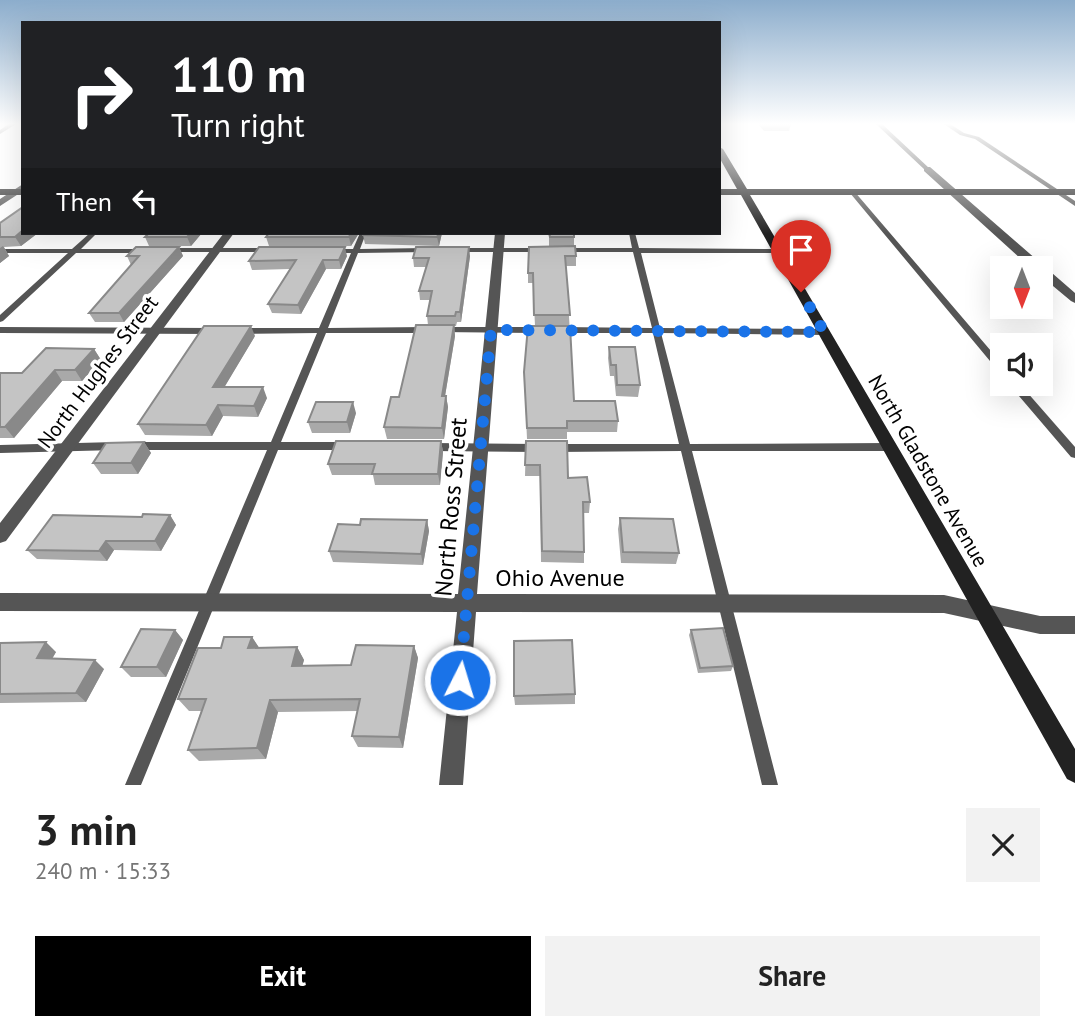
<!DOCTYPE html>
<html lang="en">
<head>
<meta charset="utf-8">
<style>
	body { margin:0; font-family:"PT Sans",sans-serif; background:#f2f2f2; color:#222; height:100vh; display:flex; flex-direction:column; font-size:26px; white-space:nowrap }
	* { box-sizing:border-box; margin:0 }
	p { font-size:23px; color:#767676 }
	.icon { flex:none; width:38px; height:38px; fill:none; stroke:currentColor; stroke-width:2; stroke-linecap:round; stroke-linejoin:round }
	.map { position:relative; height:785px; overflow:hidden }
	.side { display:flex; flex-direction:column; background:#fff; flex:1 }
	.side>* { flex:none }
	.guide { position:absolute; left:21px; top:21px; width:700px; height:214px; border-radius:0px; box-shadow:0 7px 28px #0002; background:#202124; color:#fff; overflow:hidden }
	.needle { width:46px; rotate:180deg }
	.fabs { position:absolute; left:990px; top:256px; display:grid; gap:14px }
	.fabs a { display:grid; place-items:center; width:63px; height:63px; border-radius:0px; background:#fff; box-shadow:0 7px 28px #0002; font-size:35px }
	.pin { position:absolute; display:grid; place-items:center; width:60px; height:60px; color:#fff; margin:-72px -30px; border-radius:50% 50% 50% 0; rotate:-45deg; box-shadow:0 0 7px #0007 }
	.pin .icon { rotate:45deg }
	.me { position:absolute; width:77px; margin:-38px; rotate:5deg; stroke-linejoin:round; filter:drop-shadow(0 0 5px #0008) }
	.turn { display:flex; align-items:center; gap:24px; height:147px; padding:0 35px; font-size:32px }
	.turn .icon { width:91px; height:91px; stroke-width:2.5 }
	.turn b { display:block; font-size:49px; line-height:60px }
	.then { display:flex; align-items:center; height:66px; padding:0 35px; background:#0003; gap:14px; font-size:26px }
	.round { display:grid; place-items:center; flex:none; width:74px; height:74px; border-radius:0px; background:#f2f2f2 }
	.headline { display:flex; align-items:center; justify-content:space-between; height:119px; padding:0 35px }
	h1 { font-size:42px; font-weight:800; line-height:52px }
	.primary-button { display:flex; gap:14px; margin-top:auto; padding:14px 35px }
	.primary-button a { flex:1; height:80px; border-radius:0px; background:#000; color:#fff; font-size:28px; font-weight:800; line-height:80px; text-align:center }
	.primary-button a+a { background:#f2f2f2; color:#222 }
	.map>svg:first-child { display:block }
	.lines { fill:none; stroke-linecap:round; stroke-linejoin:round }
	.lane { fill:#555; fill-rule:evenodd }
	.street { fill:#555; fill-rule:evenodd }
	.secondary { fill:#222; fill-rule:evenodd }
	.wall { fill:#a9a9a9 }
	.shaded-wall { fill:#898989 }
	.building { fill:#c4c4c4; stroke:#898989; stroke-width:2 }
	.route { stroke:#1a73e8; stroke-width:12; stroke-dasharray:0 21.6 }
	.labels { text-anchor:middle; stroke-width:7; stroke-linejoin:round; paint-order:stroke }
	.street-label { font-size:21px; fill:#000; stroke:#fff }
	.near-street-label { font-size:24px; fill:#000; stroke:#fff }
</style>
</head>
<body>
<div class="map">
<svg width="1075" height="785" viewBox="0 0 1075 785">
	<rect width="100%" height="100%" fill="#fff"/>
	<g class="lines">
		<!-- lane -->
		<path class="lane" d="M9 124H16L0 134V130Z
			M876 124H882L929 168V170H925Z
			M944 124H950L964 133 979 137 1075 201V206L975 139 960 135Z
			M850 191H854L1003 365V374L1000 373 850 193Z
			M90 233H97L81 249H143L147 251 143 253H76L3 321 0 322V315L68 253H0V249H72Z
			M360 233H366L360 249 427 248 431 250 427 252 358 253 328 328 426 327 430 330 426 333H326L281 442H347L351 443 352 446 351 449 347 450H278L141 785H125L267 450H134L130 449 129 446 130 443 134 442H271L317 333 242 334 238 331 242 328H319L351 253H333L329 251 333 249H353Z
			M629 233H635L639 248 777 249 781 251 777 253H641L660 328 824 329 828 332 824 335 661 333 690 444 890 443 894 444 895 447 894 450 890 451H692L778 785H762L681 451 554 452 550 451 549 448 550 445 554 444H679L653 333H561L557 330 561 327 652 328 633 252H564L560 250 564 248H632Z
			M166 248H269L273 250 269 252H169L165 250Z
			M453 248H542L546 250 542 252H456L452 250Z
			M0 327 213 328 217 331 213 334 0 333Z
			M442 327H538L542 330 538 333 439 332 438 330Z
			M1008 383H1019L1075 447V458L1071 457Z
			M116 442 120 443 121 446 120 449 116 450 0 453V445Z
			M432 443 539 444 543 445 544 448 543 451 539 452 432 451 428 450 427 447 428 444Z"/>
		<!-- street -->
		<path class="street" d="M924 167H930L1075 293V303L1071 301 1041 276V268H1031L924 171Z
			M23 184V191L0 206V199Z
			M224 233H234L6 541 0 543V523Z
			M495 233H505L477 594 944 595 1040 616H1075V634H1040L944 613 476 612 463 785H439L457 612 0 611V593L458 594Z"/>
		<!-- secondary -->
		<path class="secondary" d="M719 147 723 149 747 189H1075V195H750L1075 749V783L1067 779 741 195H719V189H737L719 157Z
			M0 189H23V195H0Z"/>
	</g>
	<!-- wall -->
	<path class="wall" d="M758 124H791L789 131H764Z
		M0 223 23 233H38L21 246 4 247 9 256 0 263Z
		M202 233 191 246H149L145 237Z
		M269 233H359L351 246H269L266 237Z
		M442 233 439 246 365 244 363 235Z
		M549 233H574V246L576 256V266H566L574 401 618 421 617 432H567V439H527L524 372 535 326 533 283H528V273L549 246Z
		M179 247 183 256 124 322H95L89 313 131 265 127 256Z
		M347 256 341 269H326L301 314 272 313 268 304 290 269 252 270 249 261Z
		M470 256 461 322H457L456 326H454L455 336 445 396H446L448 407 444 439H387L384 427 399 397 428 325 427 316 430 300H420L419 291 426 267H414L413 258Z
		M255 336 224 387 267 398 258 417 223 416 212 436 145 435 138 424Z
		M609 347 640 385 638 397 616 396 614 376H610L608 358Z
		M94 349 101 360 82 381H62L14 438H0V373H22Z
		M356 413 350 433H312L308 422Z
		M441 441 443 452 440 485H375L373 475H332L328 464Z
		M526 441 568 478 590 502 589 513H583L584 552V563L541 562 540 476H525Z
		M144 442 151 453 138 474H101L93 463Z
		M170 515 176 525 161 551 114 550 107 561 37 559 27 550 142 517Z
		M620 518 679 553 676 564 621 563 618 529Z
		M427 520 429 531 423 565 333 562 329 551 360 525Z
		M175 630 183 640 166 677H131L121 667Z
		M691 630 733 666 731 671 698 673 689 635Z
		M252 637 259 648 297 647 304 660 302 666 351 665 414 646 418 658 403 748 358 747 352 736 358 711 278 712 266 759 199 761 188 750 201 711H189L178 699 221 648Z
		M0 643 56 652 52 659 104 669 86 702 0 703Z
		M575 694V704L515 705 514 696Z"/>
	<!-- shaded-wall -->
	<path class="shaded-wall" d="M23 230V233H38L21 246 15 237Z
		M191 233H202L191 246 187 237Z
		M351 233H359L351 246 349 237Z
		M439 233H442L439 246 437 237Z
		M3 246 9 256 0 263V248Z
		M179 247 183 256 124 322 119 313Z
		M345 247 347 256 341 269 339 260Z
		M469 247 470 256 461 322 460 312Z
		M323 260 326 269 301 314 298 305Z
		M454 325 455 336 443 408 442 396Z
		M251 326 255 336 218 398 213 387Z
		M94 349 101 360 82 381 75 370Z
		M55 370 62 381 14 438 5 427Z
		M263 387 267 398 258 417 254 406Z
		M446 396 448 407 444 439 442 428Z
		M353 402 356 413 350 433 347 422Z
		M218 405 223 416 212 436 206 425Z
		M441 441 443 452 440 485 438 474Z
		M144 442 151 453 138 474 131 463Z
		M170 515 176 525 161 551 155 541Z
		M427 520 429 531 423 565 421 554Z
		M106 541 114 550 107 561 99 551Z
		M175 630 183 640 166 677 157 667Z
		M252 637 260 649 248 648Z
		M46 642 56 652 47 667 37 658Z
		M414 646 418 658 403 748 399 737Z
		M297 647 304 660 299 678 292 666Z
		M95 660 104 669 86 702 76 693Z
		M270 700 278 712 266 759 257 748Z"/>
	<!-- building -->
	<path class="building" d="M23 207V230L15 237H0V223Z
		M149 233H191L187 237H145Z
		M269 233H351L349 237H266Z
		M363 233H439L437 237 363 235Z
		M549 233H574V237H550Z
		M575 246 576 256H565L570 315H534L533 273H528L529 247Z
		M136 247H179L119 313H89L139 256H127Z
		M259 247H345L339 260H323L298 305 268 304 296 260 249 261Z
		M416 247H469L460 312H456L455 316H427L432 291H419L429 258H413Z
		M416 325H454L442 396H446L442 428 384 427 391 397H399Z
		M204 326H251L213 387H263L254 406 218 405 206 425 138 424Z
		M528 326H570L574 401H615L618 421H567V428H527L524 372Z
		M609 347H635L640 385H617L616 365H611Z
		M46 348 94 349 75 370H55L5 427H0V373H22Z
		M316 402H353L347 422H308Z
		M336 441H441L438 474H372L375 464H328Z
		M526 441H567L568 478 587 477 590 502H583L584 552 542 551 540 465H525Z
		M144 442 131 463H93L106 443Z
		M143 514 170 515 155 541H106L99 551 27 550 53 515 142 517Z
		M620 518 673 519 679 553 623 552Z
		M361 519 427 520 421 554 329 551 338 524 360 525Z
		M723 628 733 666 700 668 691 630Z
		M141 629 175 630 157 667H121Z
		M224 637H252L248 648 297 647 292 666 351 665 356 645 414 646 399 737 352 736 360 699 270 700 257 748 188 750 206 699H178L198 648H221Z
		M572 640 575 694 514 696V641Z
		M46 642 37 658 95 660 76 693 0 694V643Z"/>
	<!-- sky -->
	<linearGradient id="sky" x2="0" y2="1"><stop stop-color="#8cadcc"/><stop offset="0.53" stop-color="#fff"/><stop offset="1" stop-color="#fff" stop-opacity="0"/></linearGradient>
	<rect width="1075" height="234" fill="url(#sky)"/>
	<g class="lines">
		<!-- route -->
		<path class="route" d="M460 680 491 330 824 332 801 292"/>
	</g>
	<g class="labels">
		<!-- street labels -->
		<g class="street-label">
			<text transform="translate(98 372) rotate(-53)" y="7">North Hughes Street</text>
			<text transform="translate(928 471) rotate(60)" y="7">North Gladstone Avenue</text>
		</g>
		<!-- near-street labels -->
		<g class="near-street-label">
			<text transform="translate(451 507) rotate(-85)" y="8">North Ross Street</text>
			<text x="560" y="586">Ohio Avenue</text>
		</g>
	</g>
</svg>
<div class="fabs">
<a><svg class="needle" viewBox="-14 -14 28 28"><path d="M0-13l5 13h-10z" fill="#e53935"/><path d="M0 13l5-13h-10z" fill="#767676"/></svg></a>
<a><svg class="icon" aria-label="sound" viewBox="0 0 24 24"><path d="M4 9h4l5-4v14l-5-4H4zM17 9q2 3 0 6"/></svg></a>
</div>
<div class="pin" style="left:801px;top:292px;background:#d93025"><svg class="icon" aria-label="arrive" viewBox="0 0 24 24"><path d="M6 21V4h12l-3 4 3 4H6"/></svg></div>
<svg class="me" style="left:460px;top:680px" viewBox="-20 -20 40 40"><circle r="17" fill="#1a73e8" stroke="#fff" stroke-width="3"/><path d="M0-11L8 9 0 5-8 9z" fill="#fff"/></svg>
<div class="guide">
<div class="turn"><svg class="icon" aria-label="right" viewBox="0 0 24 24"><path d="M7 20v-9h11M14 6l5 5-5 5"/></svg><div><b>110 m</b>Turn right</div></div>
<div class="then">Then<svg class="icon" aria-label="left" viewBox="0 0 24 24"><path d="M17 20v-9H6M10 6l-5 5 5 5"/></svg></div>
</div>
</div>
<section class="side">
<div class="headline"><div><h1>3 min</h1><p>240 m · 15:33</p></div><a class="round"><svg class="icon" aria-label="close" viewBox="0 0 24 24"><path d="M6 6l12 12M18 6L6 18"/></svg></a></div>
<div class="primary-button"><a>Exit</a><a>Share</a></div>
</section>
</body>
</html>
